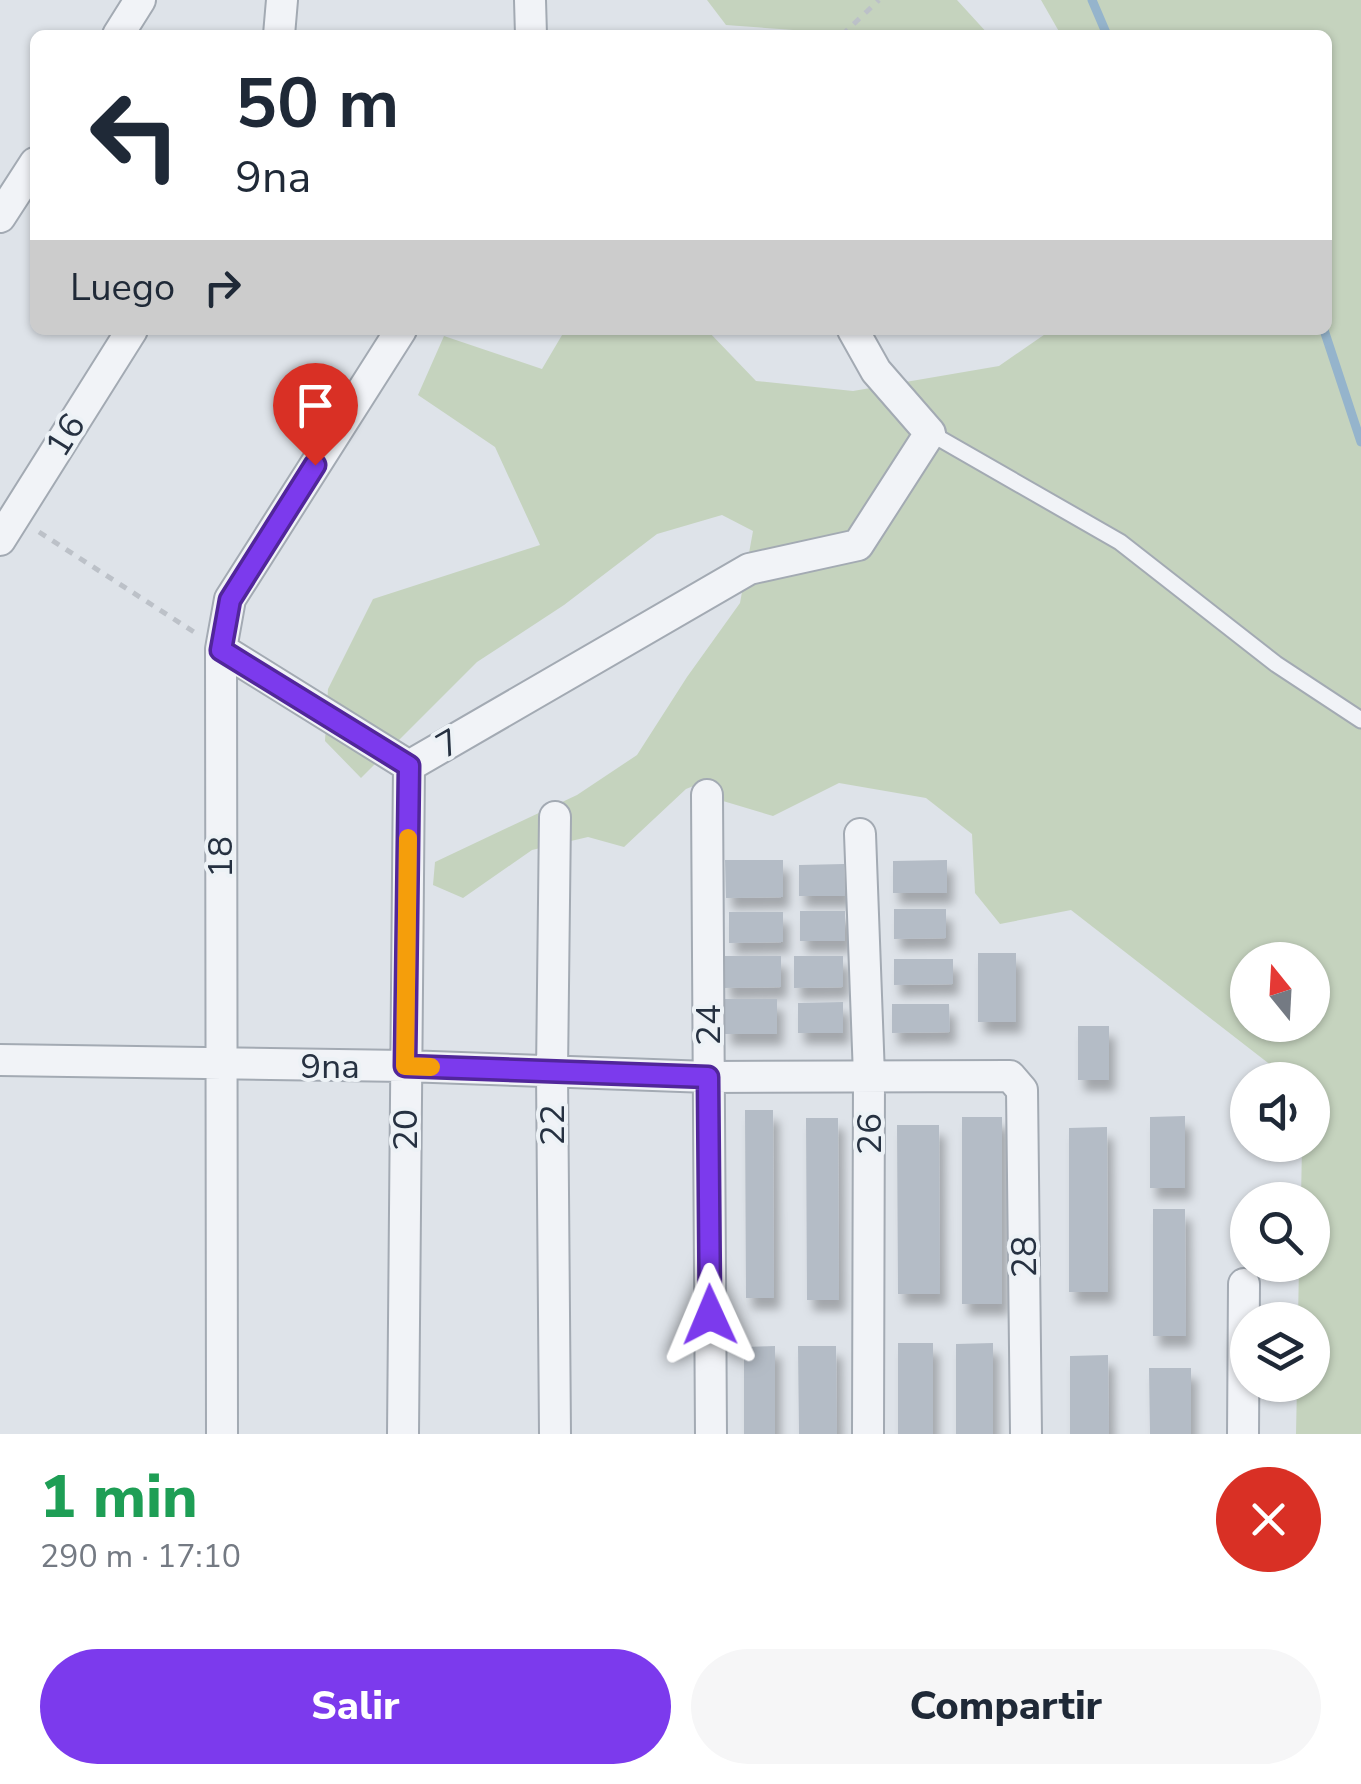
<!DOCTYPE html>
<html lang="es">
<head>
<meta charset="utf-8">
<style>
	body { margin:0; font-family:"Nunito Sans",sans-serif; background:#f6f6f7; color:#1f2937; height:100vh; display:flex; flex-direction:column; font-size:38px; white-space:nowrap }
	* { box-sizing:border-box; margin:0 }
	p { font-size:32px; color:#747a83 }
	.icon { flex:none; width:55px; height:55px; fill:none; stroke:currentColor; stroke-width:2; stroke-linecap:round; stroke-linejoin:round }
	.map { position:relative; height:1434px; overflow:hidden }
	.panel { display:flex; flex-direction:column; background:#fff; flex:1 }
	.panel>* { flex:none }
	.banner { position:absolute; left:30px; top:30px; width:1302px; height:305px; border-radius:15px; box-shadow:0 2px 8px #0004; background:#fff; color:#1f2937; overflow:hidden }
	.needle { width:65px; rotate:342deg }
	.controls { position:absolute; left:1230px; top:942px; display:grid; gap:20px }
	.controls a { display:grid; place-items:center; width:100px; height:100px; border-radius:50%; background:#fff; box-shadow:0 2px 8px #0004; font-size:50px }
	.pin { position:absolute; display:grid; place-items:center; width:85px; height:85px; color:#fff; margin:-102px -42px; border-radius:50% 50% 50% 0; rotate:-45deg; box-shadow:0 0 10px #0007 }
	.pin .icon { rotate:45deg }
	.me { position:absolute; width:110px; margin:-55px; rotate:359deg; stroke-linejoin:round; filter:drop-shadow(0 0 8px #0008) }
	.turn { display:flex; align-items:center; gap:35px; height:210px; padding:0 40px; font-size:45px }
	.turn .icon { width:130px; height:130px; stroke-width:2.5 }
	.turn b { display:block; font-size:70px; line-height:85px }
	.then { display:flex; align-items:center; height:95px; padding:0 40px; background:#0003; gap:20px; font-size:38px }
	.round { display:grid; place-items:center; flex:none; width:105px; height:105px; border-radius:52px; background:#f6f6f7 }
	.head { display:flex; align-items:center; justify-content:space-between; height:170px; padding:0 40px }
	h1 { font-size:60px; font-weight:800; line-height:75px; color:#1e9e55 }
	.cta { display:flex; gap:20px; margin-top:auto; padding:20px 40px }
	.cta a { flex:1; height:115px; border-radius:60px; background:#7c3aed; color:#fff; font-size:40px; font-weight:800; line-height:115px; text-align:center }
	.cta a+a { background:#f6f6f7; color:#1f2937 }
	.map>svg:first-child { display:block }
	.green { fill:#c5d3be; fill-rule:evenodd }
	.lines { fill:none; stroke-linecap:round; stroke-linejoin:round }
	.stream { stroke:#95b4cc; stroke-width:9 }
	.building { fill:#b4bcc6; filter:url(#shadow) }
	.service-casing { stroke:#a3aab3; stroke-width:19 }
	.minor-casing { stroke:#a3aab3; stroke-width:34 }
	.path { stroke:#bcc1c8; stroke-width:5; stroke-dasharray:8 8; stroke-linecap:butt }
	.service { stroke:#f1f3f7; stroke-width:15 }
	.minor { stroke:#f1f3f7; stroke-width:30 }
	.route-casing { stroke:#51269a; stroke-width:25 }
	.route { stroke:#7c3aed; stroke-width:18 }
	.slow { stroke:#f59e0b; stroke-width:18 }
	.labels { text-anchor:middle; stroke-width:8; stroke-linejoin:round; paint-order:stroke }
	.street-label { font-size:35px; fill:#263141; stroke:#edf2f6 }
</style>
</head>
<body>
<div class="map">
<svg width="1361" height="1434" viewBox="0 0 1361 1434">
	<defs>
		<filter id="shadow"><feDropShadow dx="6" dy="11" stdDeviation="5" flood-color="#0004"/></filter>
	</defs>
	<rect width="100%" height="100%" fill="#dee3e9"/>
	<!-- green -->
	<path class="green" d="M707 0H957L989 35H862L726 25Z
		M1041 0H1361V1434H1296L1297 1385H1312V1320H1298L1299 1265H1312V1200H1301L1302 1145H1312V1080H1290L1071 910 1000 924 975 893 972 834 926 798 839 783 773 816 723 801 711 779 686 789 624 847 588 837 532 850 463 898 433 885 435 862 577 795 637 755 687 677 740 603 753 531 722 515 657 534 564 605 477 662 361 778 325 741 328 689 373 599 540 545 495 447 418 395 444 336 542 369 565 330H707L756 381 853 391 999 366 1051 330H1328V35H1061ZM1248 960H1312V1025H1248Z"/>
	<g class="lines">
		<!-- stream -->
		<path class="stream" d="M1092 0 1107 35
			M1324 330 1361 442"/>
	</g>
	<!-- building -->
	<path class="building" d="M725 860H783V897L726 898Z
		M947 860V893H893V861Z
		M844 864 845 896H799V865Z
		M894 909H946V938L894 939Z
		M800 911H845V941H800Z
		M729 912H783V942L729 943Z
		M978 953H1016V1022H978Z
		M723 956H781V987L724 988Z
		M794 956H843V987L794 988Z
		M894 959H953V984L894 985Z
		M725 999H777V1034H725Z
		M843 1002V1033H798V1003Z
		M892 1004H949L950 1032 892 1033Z
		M1078 1026H1109V1080H1078Z
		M745 1110H773L774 1298H746Z
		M1185 1116V1188H1150V1117Z
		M962 1117H1002V1304H962Z
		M806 1118H838L839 1300H807Z
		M897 1125H939L940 1294H898Z
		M1107 1127 1108 1292H1069V1128Z
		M1153 1209H1185L1186 1336H1153Z
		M898 1343H933V1434H898Z
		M993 1343V1434H956V1344Z
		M775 1346V1434H744V1347Z
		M798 1346H836L837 1434H799Z
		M1108 1355 1109 1434H1070V1356Z
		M1149 1368H1191V1434H1150Z"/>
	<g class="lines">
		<!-- service casing -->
		<g class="service-casing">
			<path id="service" d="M930 433 1120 542 1276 664 1361 720"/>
		</g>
		<!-- minor casing -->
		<g class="minor-casing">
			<path id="minor" d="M530 0 531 35
				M118 35 140 0
				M279 35 282 0
				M0 217 35 163
				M0 540 132 330
				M221 649 409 766
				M409 766 749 569 858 545 930 433 876 371 853 330
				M707 795 711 1434
				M860 834 869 1076 868 1434
				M0 1060 405 1066 708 1077 1010 1076 1022 1090 1026 1434
				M222 1434 221 649 230 599 401 330
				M403 1434 409 766
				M555 1434 552 1072 555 817
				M1243 1434 1244 1284"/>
		</g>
		<!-- path -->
		<path class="path" d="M842 35 879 0
			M39 532 194 632"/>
		<!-- service -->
		<use href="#service" class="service"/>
		<!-- minor -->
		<use href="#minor" class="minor"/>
	</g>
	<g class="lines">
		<!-- route casing -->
		<g class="route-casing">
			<path id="route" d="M315 465 230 600 221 650 409 766 405 1066 708 1077 710 1315"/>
		</g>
		<!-- route -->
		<use href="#route" class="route"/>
		<!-- slow -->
		<path class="slow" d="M408 838 405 1066 431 1067"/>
	</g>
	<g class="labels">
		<!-- street labels -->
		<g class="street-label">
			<text transform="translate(65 435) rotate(-58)" y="12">16</text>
			<text transform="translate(448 743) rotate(-30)" y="12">7</text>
			<text transform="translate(220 857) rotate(-90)" y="12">18</text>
			<text transform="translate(708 1025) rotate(-90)" y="12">24</text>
			<text x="330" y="1078">9na</text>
			<text transform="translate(552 1125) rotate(-90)" y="12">22</text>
			<text transform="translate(405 1130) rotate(-90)" y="12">20</text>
			<text transform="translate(869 1134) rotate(-90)" y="12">26</text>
			<text transform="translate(1024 1257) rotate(-91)" y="12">28</text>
		</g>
	</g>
</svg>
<div class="controls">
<a><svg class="needle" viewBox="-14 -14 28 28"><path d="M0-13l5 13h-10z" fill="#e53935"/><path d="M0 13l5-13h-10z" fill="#747a83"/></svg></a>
<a><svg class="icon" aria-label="sound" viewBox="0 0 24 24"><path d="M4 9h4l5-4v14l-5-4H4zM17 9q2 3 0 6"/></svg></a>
<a><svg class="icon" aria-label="search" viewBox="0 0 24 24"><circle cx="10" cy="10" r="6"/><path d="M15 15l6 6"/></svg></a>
<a><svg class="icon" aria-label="layers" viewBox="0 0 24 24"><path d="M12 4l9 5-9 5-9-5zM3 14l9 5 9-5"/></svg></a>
</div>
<div class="pin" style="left:315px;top:465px;background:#d93025"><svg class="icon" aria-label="arrive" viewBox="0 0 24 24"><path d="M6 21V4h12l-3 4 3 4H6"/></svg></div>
<svg class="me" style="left:710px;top:1315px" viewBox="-20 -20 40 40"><path d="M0-17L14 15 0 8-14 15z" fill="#7c3aed" stroke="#fff" stroke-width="4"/></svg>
<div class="banner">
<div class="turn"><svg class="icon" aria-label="left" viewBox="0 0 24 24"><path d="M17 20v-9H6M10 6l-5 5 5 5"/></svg><div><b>50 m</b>9na</div></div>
<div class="then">Luego<svg class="icon" aria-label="right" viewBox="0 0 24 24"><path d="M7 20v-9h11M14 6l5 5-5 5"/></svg></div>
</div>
</div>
<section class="panel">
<div class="head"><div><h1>1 min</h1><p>290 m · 17:10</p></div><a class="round" style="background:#d93025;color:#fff"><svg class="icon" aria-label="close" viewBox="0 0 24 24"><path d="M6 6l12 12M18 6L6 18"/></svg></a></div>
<div class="cta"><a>Salir</a><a>Compartir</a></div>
</section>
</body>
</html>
